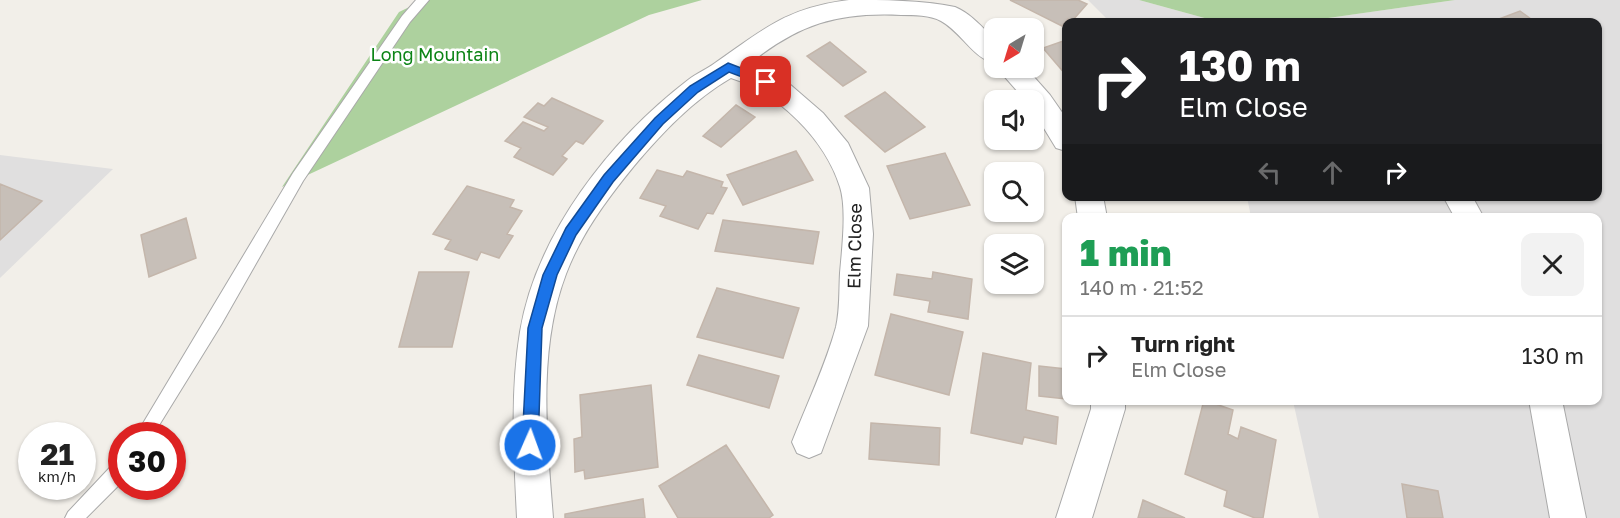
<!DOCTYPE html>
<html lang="en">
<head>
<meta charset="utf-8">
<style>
	body { margin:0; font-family:"Golos Text",sans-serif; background:#f2f2f2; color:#222; height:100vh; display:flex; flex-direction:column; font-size:22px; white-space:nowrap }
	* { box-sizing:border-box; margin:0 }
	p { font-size:20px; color:#767676 }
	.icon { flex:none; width:33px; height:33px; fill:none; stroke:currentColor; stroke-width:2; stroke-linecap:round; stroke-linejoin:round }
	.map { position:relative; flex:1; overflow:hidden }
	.sheet { position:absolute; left:1062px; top:213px; width:540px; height:192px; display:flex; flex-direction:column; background:#fff; border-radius:12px; box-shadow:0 2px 4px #0004 }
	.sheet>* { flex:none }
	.guide { position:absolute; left:1062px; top:18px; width:540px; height:183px; border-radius:12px; box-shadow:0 2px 4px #0004; background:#202124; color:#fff; overflow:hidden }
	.needle { width:39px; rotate:218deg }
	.controls { position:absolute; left:984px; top:18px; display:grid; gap:12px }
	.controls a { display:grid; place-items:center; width:60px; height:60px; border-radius:12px; background:#fff; box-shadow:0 2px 4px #0004; font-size:30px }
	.speed { position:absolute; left:18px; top:422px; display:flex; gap:12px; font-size:30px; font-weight:700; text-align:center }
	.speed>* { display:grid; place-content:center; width:78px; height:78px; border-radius:50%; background:#fff; box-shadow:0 2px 4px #0004; line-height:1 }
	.speed small { font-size:15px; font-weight:400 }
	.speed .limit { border:9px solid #d22; background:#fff; color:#111 }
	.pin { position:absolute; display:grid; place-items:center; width:51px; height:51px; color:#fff; margin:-26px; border-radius:12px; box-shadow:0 3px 9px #0006 }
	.me { position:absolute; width:66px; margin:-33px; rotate:2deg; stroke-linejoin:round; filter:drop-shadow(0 0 4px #0008) }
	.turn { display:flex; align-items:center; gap:21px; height:126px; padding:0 18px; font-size:27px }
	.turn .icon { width:78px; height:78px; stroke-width:2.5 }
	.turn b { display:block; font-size:42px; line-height:51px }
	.lanes { display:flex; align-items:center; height:57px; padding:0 18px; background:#0003; justify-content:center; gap:30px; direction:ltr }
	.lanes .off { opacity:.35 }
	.round { display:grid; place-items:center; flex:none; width:63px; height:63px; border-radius:12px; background:#f2f2f2 }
	.overview { display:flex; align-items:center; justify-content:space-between; height:102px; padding:0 18px }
	h1 { font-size:36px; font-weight:800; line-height:45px; color:#1e9e55 }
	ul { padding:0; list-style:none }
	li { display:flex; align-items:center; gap:18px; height:78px; padding:0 18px; border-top:2px solid #e0e0e0 }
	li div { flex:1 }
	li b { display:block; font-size:22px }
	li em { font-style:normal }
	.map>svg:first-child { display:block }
	.residential { fill:#e0dfdf }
	.forest { fill:#add19e }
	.building { fill:#c7bfb8; stroke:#c4b6ab; stroke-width:1.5 }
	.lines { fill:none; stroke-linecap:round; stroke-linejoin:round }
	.lane-casing { stroke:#a9a9a9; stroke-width:2 }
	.street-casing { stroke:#a9a9a9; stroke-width:2 }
	.lane { fill:#fff; fill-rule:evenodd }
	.street { fill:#fff; fill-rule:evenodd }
	.route { fill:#1a73e8; stroke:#114b97; stroke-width:1.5 }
	.labels { text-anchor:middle; stroke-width:5; stroke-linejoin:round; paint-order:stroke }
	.park-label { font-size:18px; fill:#0c8416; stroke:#fff }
	.street-label { font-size:18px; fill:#222; stroke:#fff }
</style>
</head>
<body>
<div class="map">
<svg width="1620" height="518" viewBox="0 0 1620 518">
	<rect width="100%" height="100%" fill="#f2efe9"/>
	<!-- residential -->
	<path class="residential" d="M1088 0H1139L1219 22H1110Z
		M1455 0H1620V518H1319L1293 401 1598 400V218L1251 217 1247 197 1598 196V22H1300Z
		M0 155 113 169 0 278Z"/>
	<!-- forest -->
	<path class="forest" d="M424 0H702L649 15 282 187 399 12Z
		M1139 0H1455L1300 22H1219Z"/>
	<!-- building -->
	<path class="building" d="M1010 0H1078L1087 4 1072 21 1068 19 1062 26Z
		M1520 11 1535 22H1503L1499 19Z
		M1066 40V75L1043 48Z
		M830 42 866 72 843 86 807 56Z
		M885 92 925 127 885 152 845 116Z
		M552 98 603 121 583 144 576 141 562 156 567 159 553 175 514 157 521 148 505 141 523 122 544 131 548 127 524 117 538 103 544 106Z
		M736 105 755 117 721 147 703 136Z
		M796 151 813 180 743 205 727 175Z
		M945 153 970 205 910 219 887 166Z
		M657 170 683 177 687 171 723 182 721 187 727 188 713 214 707 213 698 229 660 216 666 206 640 198Z
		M0 184 42 201 0 240Z
		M467 186 514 200 510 207 522 211 507 234 513 236 499 258 481 252 477 260 445 249 451 240 433 234Z
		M186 218 196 258 149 277 141 235Z
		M723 220 819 232 813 264 715 251Z
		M419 272H469L452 347H399Z
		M933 272 972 279 968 319 928 312 930 301 894 295 897 274 932 279Z
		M717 288 799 308 783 358 697 337Z
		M891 314 963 332 949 395 875 375Z
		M983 353 1031 363 1026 410 1058 417 1056 444 1024 437 1022 444 971 433Z
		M699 355 779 376 769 408 687 385Z
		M1039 366 1066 369V399L1039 396Z
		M651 385 658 467 585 479 584 470 575 472 574 439 582 437 580 395Z
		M1204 400 1233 410 1228 434 1238 439 1241 427 1276 440 1263 518H1255L1224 506 1227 491 1185 474Z
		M871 423 940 428 939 465 869 459Z
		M726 445 773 515 769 518H678L659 486Z
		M1402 484 1438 491 1443 518H1407Z
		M643 499 645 518H565V514Z
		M1143 500 1185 518H1138Z"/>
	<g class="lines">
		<!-- lane casing -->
		<g class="lane-casing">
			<path id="lane" d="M416 0H429L410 22 303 181 221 325 153 435H136L293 173 402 16Z
				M122 459V482L86 518H65L68 512 116 461Z"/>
		</g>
		<!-- street casing -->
		<g class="street-casing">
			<path id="street" d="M849 0C882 0 923 0 955 7 970 13 983 28 994 39V63C973 58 961 32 941 21 930 15 914 15 901 15 837 12 799 24 749 64L764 69 786 81 823 113 848 143 869 188 873 234 868 326 821 453 809 458 797 453 792 442C806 406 826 364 836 327 840 310 839 290 840 273 842 249 847 209 840 187 825 139 778 93 731 78 693 100 662 133 634 166 607 199 581 234 566 274 537 350 547 439 553 518H517C514 456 510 393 520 332 536 234 611 139 688 80 697 73 707 69 715 63 764 29 786 8 849 0Z
				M997 68H1026L1050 95 1066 118V151L1056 148 1034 112V100H1025Z
				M1075 196H1103L1107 218H1078Z
				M1443 196H1472L1484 218H1455Z
				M1091 400H1125V409L1092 518H1056L1091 409Z
				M1529 400H1562L1586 518H1550Z"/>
		</g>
		<!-- lane -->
		<use href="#lane" class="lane"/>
		<!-- street -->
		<use href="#street" class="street"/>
	</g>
	<!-- route -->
	<path class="route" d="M728 63 770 79 772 82 766 86 729 72 698 92 663 124 613 182 576 235 557 275 542 328 538 445 536 450 530 452 525 450 522 445 528 328 543 275 566 228 604 175 655 118 690 86Z"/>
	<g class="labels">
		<!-- park labels -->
		<g class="park-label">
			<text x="435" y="61">Long Mountain</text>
		</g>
		<!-- street labels -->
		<g class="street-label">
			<text transform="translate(855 246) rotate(-89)" y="6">Elm Close</text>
		</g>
	</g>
</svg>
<div class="controls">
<a><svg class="needle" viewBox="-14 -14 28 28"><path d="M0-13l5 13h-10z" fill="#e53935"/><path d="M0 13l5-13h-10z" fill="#767676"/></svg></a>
<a><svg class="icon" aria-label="sound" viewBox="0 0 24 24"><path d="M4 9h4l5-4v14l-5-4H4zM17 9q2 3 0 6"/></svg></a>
<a><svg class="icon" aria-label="search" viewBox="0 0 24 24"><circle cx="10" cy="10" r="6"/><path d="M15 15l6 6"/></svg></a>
<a><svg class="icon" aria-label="layers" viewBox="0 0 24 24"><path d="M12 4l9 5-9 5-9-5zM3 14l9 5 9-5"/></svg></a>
</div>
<div class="speed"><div>21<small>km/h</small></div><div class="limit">30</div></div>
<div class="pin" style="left:766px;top:82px;background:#d93025"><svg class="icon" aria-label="arrive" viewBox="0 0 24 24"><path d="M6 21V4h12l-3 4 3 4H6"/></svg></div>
<svg class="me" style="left:530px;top:445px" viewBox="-20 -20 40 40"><circle r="17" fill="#1a73e8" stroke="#fff" stroke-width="3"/><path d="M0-11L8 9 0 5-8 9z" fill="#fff"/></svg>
<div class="guide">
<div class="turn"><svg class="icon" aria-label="right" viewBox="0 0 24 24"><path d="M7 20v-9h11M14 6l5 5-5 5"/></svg><div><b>130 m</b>Elm Close</div></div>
<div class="lanes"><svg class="icon off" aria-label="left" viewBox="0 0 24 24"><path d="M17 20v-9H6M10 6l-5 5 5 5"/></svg><svg class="icon off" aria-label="ahead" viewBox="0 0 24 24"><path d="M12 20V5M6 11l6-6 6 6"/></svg><svg class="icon" aria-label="right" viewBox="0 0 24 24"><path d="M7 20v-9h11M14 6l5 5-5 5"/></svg></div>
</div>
<section class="sheet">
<div class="overview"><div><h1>1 min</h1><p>140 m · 21:52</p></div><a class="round"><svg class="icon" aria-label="close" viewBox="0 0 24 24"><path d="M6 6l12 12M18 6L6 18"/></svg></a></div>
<ul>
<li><svg class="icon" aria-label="right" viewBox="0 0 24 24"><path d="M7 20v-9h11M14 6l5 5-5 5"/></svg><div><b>Turn right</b><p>Elm Close</p></div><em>130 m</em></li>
</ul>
</section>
</div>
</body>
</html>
